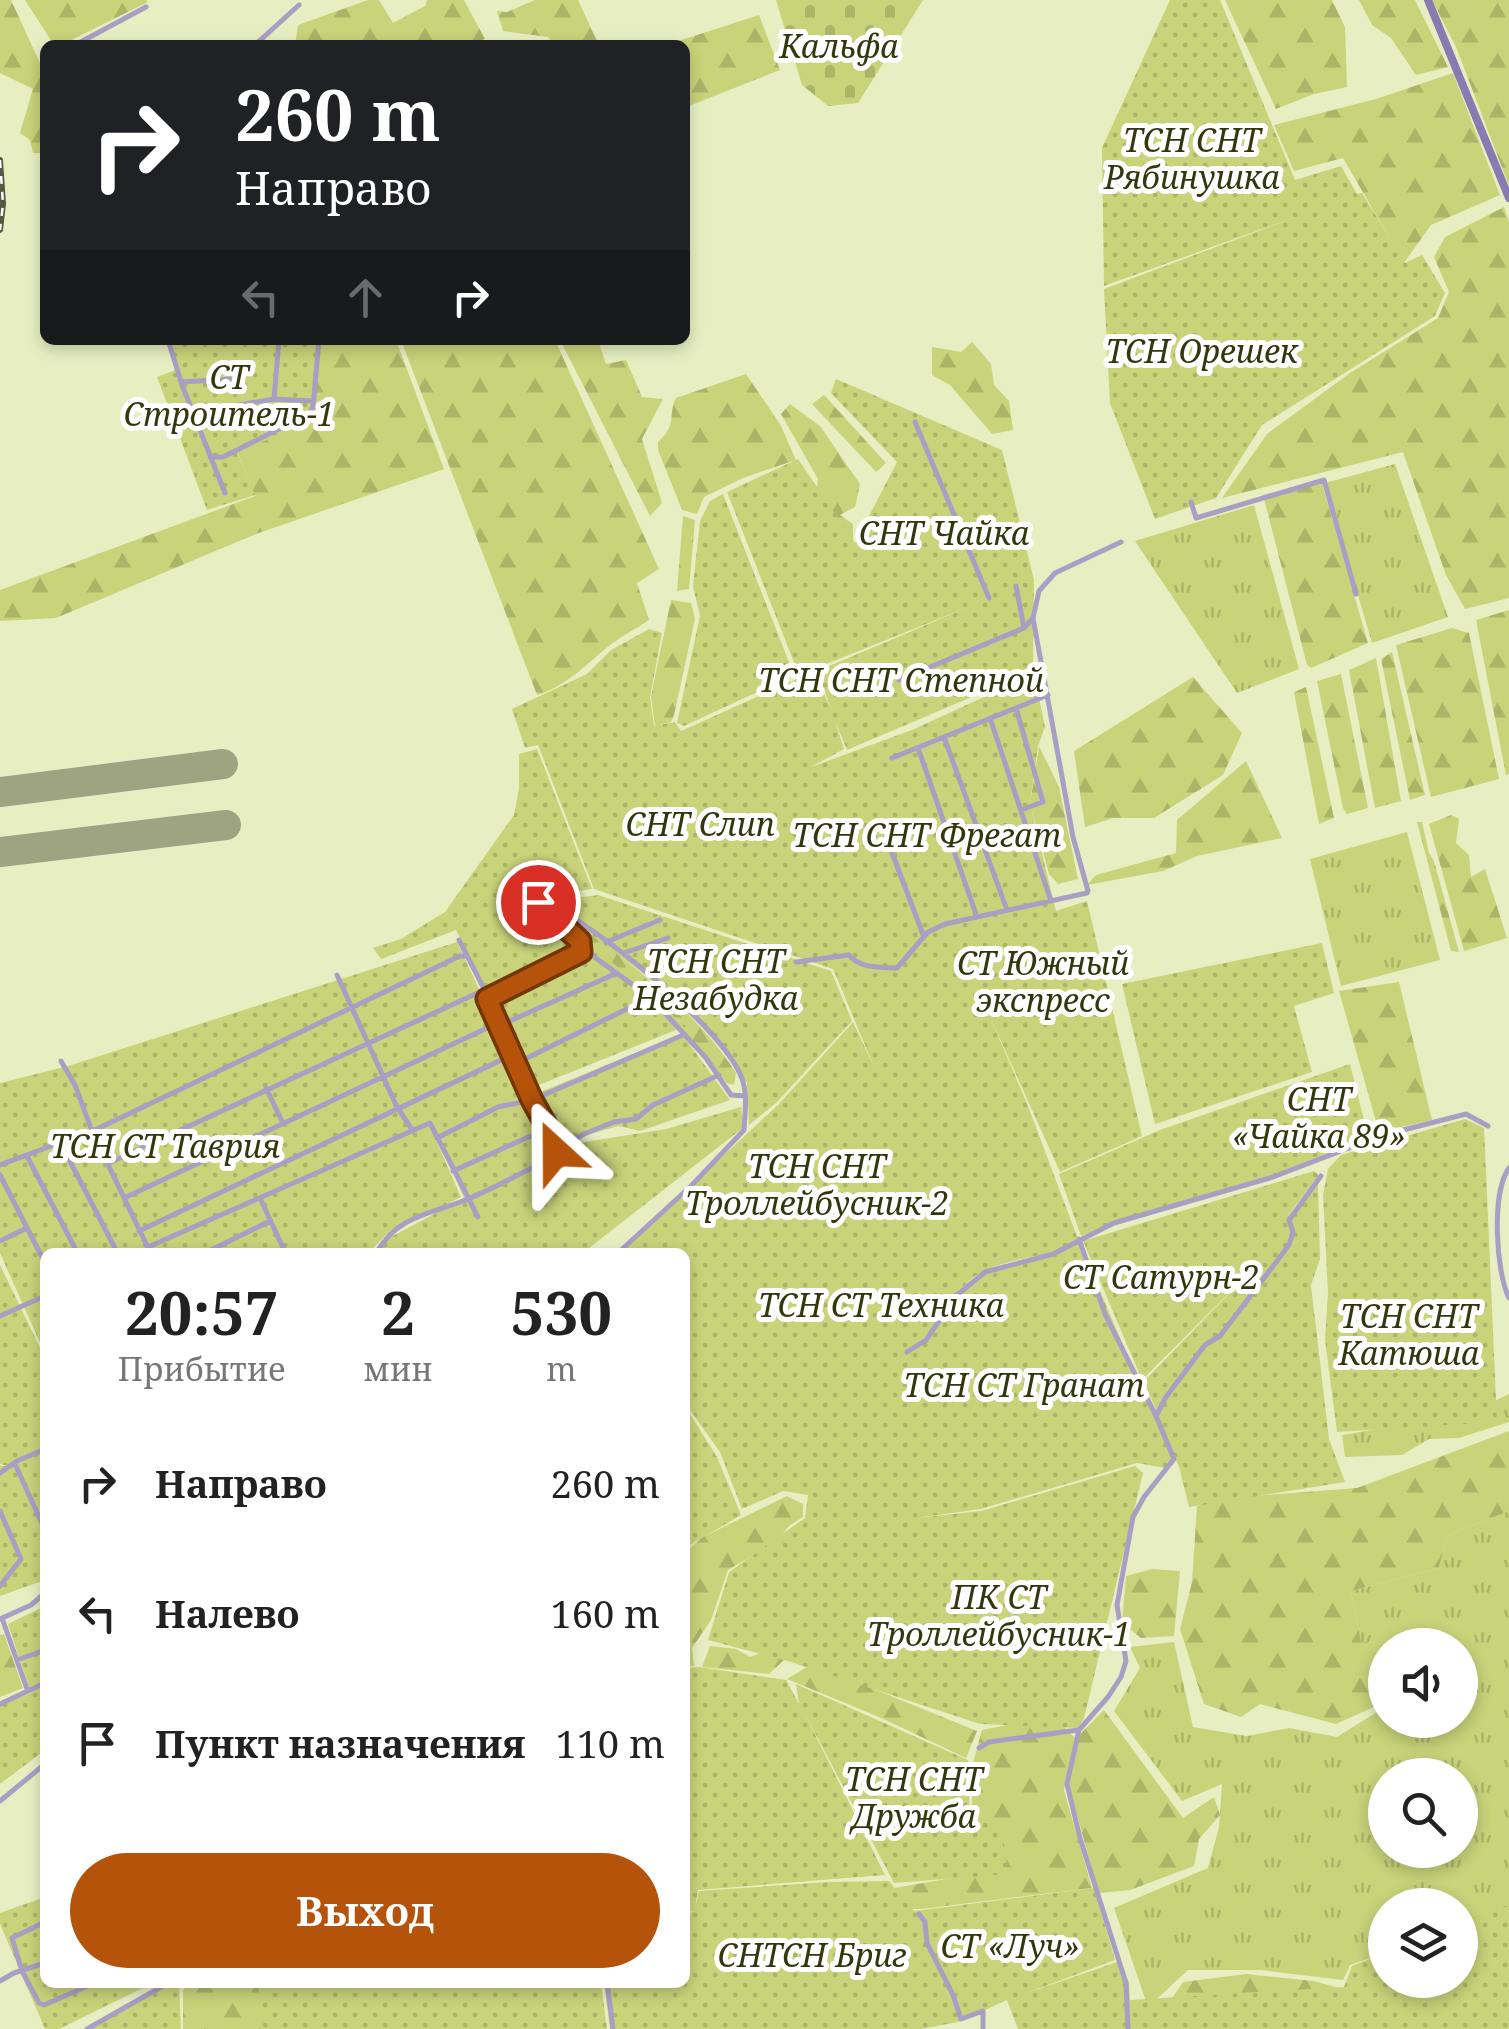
<!DOCTYPE html>
<html lang="ru">
<head>
<meta charset="utf-8">
<style>
	body { margin:0; font-family:"Noto Serif",serif; background:#f6f6f6; color:#222; height:100vh; display:flex; flex-direction:column; font-size:38px; white-space:nowrap }
	* { box-sizing:border-box; margin:0 }
	p { font-size:32px; color:#767676 }
	.icon { flex:none; width:55px; height:55px; fill:none; stroke:currentColor; stroke-width:2; stroke-linecap:round; stroke-linejoin:round }
	.map { position:relative; flex:1; overflow:hidden }
	.sheet { position:absolute; left:40px; top:1248px; width:650px; height:740px; display:flex; flex-direction:column; background:#fff; border-radius:15px; box-shadow:0 5px 15px #0003 }
	.sheet>* { flex:none }
	.hud { position:absolute; left:40px; top:40px; width:650px; height:305px; border-radius:15px; box-shadow:0 5px 15px #0003; background:#202124; color:#fff; overflow:hidden }
	.tools { position:absolute; left:1368px; top:1628px; display:grid; gap:20px }
	.tools a { display:grid; place-items:center; width:110px; height:110px; border-radius:50%; background:#fff; box-shadow:0 5px 15px #0003; font-size:50px }
	.pin { position:absolute; display:grid; place-items:center; width:85px; height:85px; color:#fff; margin:-42px; border:5px solid #fff; border-radius:50%; box-shadow:0 2px 10px #0007 }
	.me { position:absolute; width:110px; margin:-55px; rotate:336deg; stroke-linejoin:round; filter:drop-shadow(0 0 8px #0008) }
	.turn { display:flex; align-items:center; gap:35px; height:210px; padding:0 30px; font-size:45px }
	.turn .icon { width:130px; height:130px; stroke-width:2.5 }
	.turn b { display:block; font-size:70px; line-height:85px }
	.lanes { display:flex; align-items:center; height:95px; padding:0 30px; background:#0003; justify-content:center; gap:50px; direction:ltr }
	.lanes .off { opacity:.35 }
	.eta { display:flex; justify-content:space-evenly; align-items:center; height:170px; text-align:center }
	.eta b { font-size:60px; font-weight:700; line-height:70px }
	.primary-button { display:flex; gap:20px; margin-top:auto; padding:20px 30px }
	.primary-button a { flex:1; height:115px; border-radius:60px; background:#b45309; color:#fff; font-size:40px; font-weight:700; line-height:115px; text-align:center }
	ul { padding:0; list-style:none }
	li { display:flex; align-items:center; gap:30px; height:130px; padding:0 30px }
	li div { flex:1 }
	li b { display:block; font-size:38px }
	li em { font-style:normal }
	.map>svg:first-child { display:block }
	.grass { fill:url(#grass-tufts); fill-rule:evenodd }
	.forest { fill:url(#forest-firs) }
	.cemetery { fill:url(#cemetery-stones) }
	.garden { fill:url(#garden-dots) }
	.lines { fill:none; stroke-linecap:round; stroke-linejoin:round }
	.runway { stroke:#9ea482; stroke-width:30 }
	.street { stroke:#a89fc5; stroke-width:5 }
	.secondary { stroke:#887ab2; stroke-width:8 }
	.rail-casing { stroke:#565a41; stroke-width:6 }
	.rail { stroke:#fff; stroke-width:2.5; stroke-dasharray:8; stroke-linecap:butt }
	.route-casing { stroke:#753606; stroke-width:25 }
	.route { stroke:#b45309; stroke-width:18 }
	.labels { text-anchor:middle; stroke-width:10; stroke-linejoin:round; paint-order:stroke }
	.park-label { font-size:32px; font-style:italic; fill:#33370d; stroke:#fff }
</style>
</head>
<body>
<div class="map">
<svg width="1509" height="2029" viewBox="0 0 1509 2029">
	<defs>
		<pattern id="grass-tufts" width="24" height="20" patternUnits="userSpaceOnUse" patternTransform="scale(2.5)"><rect width="24" height="20" fill="#c8d37a"/><path d="M3 7l-1-3M5 7V3M7 7l1-3M15 17l-1-3M17 17v-4M19 17l1-3" fill="none" stroke="#abb568"/></pattern>
		<pattern id="forest-firs" width="22" height="20" patternUnits="userSpaceOnUse" patternTransform="scale(2.5)"><rect width="22" height="20" fill="#c8d37a"/><path d="M5 1l3.5 6h-7zM16 11l3.5 6h-7z" fill="#abb568"/></pattern>
		<pattern id="cemetery-stones" width="16" height="16" patternUnits="userSpaceOnUse" patternTransform="scale(2.5)"><rect width="16" height="16" fill="#c8d37a"/><path d="M2 7V4a2 2 0 0 1 4 0v3zM10 15v-3a2 2 0 0 1 4 0v3z" fill="#abb568"/></pattern>
		<pattern id="garden-dots" width="8" height="8" patternUnits="userSpaceOnUse" patternTransform="scale(2.5)"><rect width="8" height="8" fill="#c8d37a"/><path d="M2 2h.1M6 6h.1" fill="none" stroke="#abb568" stroke-width="1.8" stroke-linecap="round"/></pattern>
	</defs>
	<rect width="100%" height="100%" fill="#e7efc2"/>
	<!-- grass -->
	<path class="grass" d="M1395 464 1448 617 1372 643 1325 483Z
		M1254 505 1299 669 1237 693 1135 541Z
		M1407 832 1440 960 1341 986 1310 859Z
		M1509 1394V1422L1459 1438 1429 1439 1402 1455 1345 1457 1342 1435 1470 1413Z
		M1509 1511V1949L1460 1962V1905H1385V1953L1350 1965 1343 1980 1260 1970H1188L1148 2007 1114 1908 1208 1868 1219 1827 1222 1784 1182 1801 1114 1711 1140 1668 1130 1647 1174 1642 1193 1727 1247 1736 1289 1728 1337 1737 1385 1707V1720H1460V1645H1390L1361 1641 1351 1591 1439 1568 1447 1536ZM1385 1775H1460V1850H1385Z"/>
	<!-- forest -->
	<path class="forest" d="M0 0H11L45 74V153H33L30 140 20 133 33 89 0 73Z
		M25 0H146L148 2 61 45H54Z
		M368 0H379L393 23 425 6 427 0H464L485 39 465 45H295L298 25Z
		M535 0H578L599 45H555L548 37 503 31 497 11 507 12Z
		M1225 0H1332L1345 27 1347 87 1314 94 1276 109Z
		M1359 0H1415L1448 67 1416 75 1391 38 1372 25Z
		M1432 0H1509V186L1456 47Z
		M759 15 780 70 689 106 685 119V45H666Z
		M1453 73 1500 195 1431 225 1404 263 1343 158 1294 171 1274 125 1376 99Z
		M1504 207 1509 222V598L1465 609 1446 575 1403 452 1222 498 1267 434 1350 373 1438 318 1449 292 1434 257 1445 237Z
		M319 340H396L444 469 256 534 56 618 0 621V590L255 496 238 453 312 417Z
		M401 340H555L659 569 637 583 649 620C636 629 621 636 609 646 585 665 567 686 537 695Z
		M560 340H598L606 364 626 360 642 397 663 399 642 439 662 503 650 516Z
		M972 342 991 364 994 385 1009 401 1013 430 992 434 950 385 932 375V347L961 352Z
		M746 374 780 424 796 460 743 478 704 497 697 514 682 510 658 450V442C678 424 667 417 676 398Z
		M824 395 886 463 876 472 812 404Z
		M790 404 820 426 860 484 855 507 840 515 853 524V541L816 493 818 479 781 414Z
		M1321 480 1368 643 1311 668 1307 665 1263 495Z
		M683 516 695 520 689 589 677 591Z
		M671 600 691 603 695 619 674 715 671 722 655 726 651 696Z
		M1509 610V774L1506 775 1476 620Z
		M1452 628 1469 633 1499 779 1431 797 1396 645Z
		M1392 652 1425 795 1410 800 1381 659Z
		M1376 658 1401 801 1375 808 1349 670Z
		M1341 674 1368 808 1347 814 1343 808 1317 681Z
		M1193 677 1242 733 1223 775 1154 818H1113L1085 827 1074 751Z
		M1306 687 1334 818 1319 824 1294 692Z
		M1039 746 1059 787 1078 879 1058 884 1049 874 1030 804Z
		M1246 761 1282 838 1197 856 1163 871 1087 885 1096 875 1176 853 1177 820Z
		M1451 815 1459 819 1456 843 1469 855 1471 877 1485 869 1507 938 1464 951 1429 824Z
		M1417 822H1422L1429 853 1434 861 1459 952 1451 951Z
		M589 932C644 976 698 1013 736 1073L734 1085 727 1083 706 1058 581 937Z
		M1399 982 1432 1120 1379 1132 1339 991Z
		M1509 1431V1511L1447 1536 1439 1568 1351 1591 1361 1641 1390 1645H1385V1702L1336 1724 1260 1704 1241 1717 1204 1704 1180 1629 1192 1582 1197 1506 1226 1498 1357 1488Z
		M787 1496 803 1504V1517L789 1526 776 1542 728 1570 711 1620 692 1648 694 1666 685 1665V1552L703 1537Z
		M1152 1569 1180 1571 1174 1636 1141 1638 1122 1623 1126 1576Z
		M4 1634 23 1688 0 1697V1635Z
		M710 1646 736 1649 750 1657 769 1650 784 1660 769 1674 702 1667Z
		M812 1664 977 1731 966 1758 879 1717 787 1679Z
		M1104 1710 1183 1818 1214 1797 1220 1815 1199 1839 1194 1866 1130 1890 1099 1893 1069 1787 1080 1734Z
		M1042 1718 1060 1723 1075 1738 1064 1790 1092 1888 921 1909 766 1910 958 1877 973 1825 971 1770 982 1730Z
		M1246 1974 1314 1981 1370 1997 1261 2003 1161 2014 1183 1982Z
		M193 1982 381 1983 268 2029H183V1990Z"/>
	<!-- cemetery -->
	<path class="cemetery" d="M776 0H923L858 103 828 106 802 85Z"/>
	<!-- garden -->
	<path class="garden" d="M1170 0H1220L1295 180 1341 166 1357 194 1362 193 1405 263 1422 255 1445 293 1435 316 1262 425 1216 498 1155 519 1110 403 1104 289 1301 215 1104 286 1102 148Z
		M169 340H318L311 417 238 454 255 495 207 510 157 377 178 369Z
		M836 379 1002 450 1034 580 1033 671 847 750 835 721 844 749 811 767 912 730 1034 674 1045 727 1038 746 1030 804 1056 911 1087 901 1142 1136 1060 1172 991 1019 1028 1106 1078 1239C1048 1260 1010 1256 980 1273 950 1291 940 1329 911 1349L926 1342 957 1297 986 1273 1053 1256 1079 1242 1172 1459 1165 1468 1137 1463 981 1509 916 1518 981 1511 1135 1466 1143 1473 1084 1718 1078 1728 980 1724 791 1662 708 1640 729 1572 805 1518 808 1495 783 1491 742 1509 720 1452 685 1403V1252H619L779 1104 853 1022 875 1069 833 969 594 889 538 745 525 748 512 709 587 674 611 650 649 629 662 633 650 697 654 726 675 722 681 731 797 679 821 687 832 711 822 684 801 678 971 606 799 675 727 492 798 459 855 543 897 462 831 393Z
		M723 494 794 675 684 726 677 723 700 616 693 586 700 521 710 501Z
		M537 749 592 889 537 897 686 1026 534 1087 456 930 381 959 373 948 401 939 445 912 514 815 519 789V754Z
		M598 895 831 971 852 1021 777 1102 749 1125 747 1083 716 1039 649 978 547 902Z
		M457 942 553 1147 666 1129 741 1107 744 1127 584 1252H375L389 1238 464 1198 433 1125 430 1127 461 1197 386 1235 369 1252H45V1354L0 1253V1083L68 1066Z
		M1322 943 1334 993 1294 1006 1312 1072 1155 1124 1122 984Z
		M682 1034 730 1100 640 1131 619 1126 557 1143 533 1095Z
		M1350 1064 1370 1144 1081 1236 1059 1174 1160 1130Z
		M1465 1119 1484 1128 1497 1422 1337 1432 1325 1340 1328 1293 1323 1195 1328 1169 1341 1155Z
		M1314 1171 1319 1175 1286 1218 1318 1183 1320 1259 1311 1285 1329 1439 1345 1482 1189 1507 1179 1467 1144 1381 1260 1262 1142 1380 1083 1241Z
		M0 1265 45 1358V1580L0 1596V1466H8L0 1464Z
		M685 1406 717 1457 741 1515 685 1548Z
		M45 1606V1750L0 1784V1705L31 1693 8 1624Z
		M699 1667 786 1680 799 1704 796 1684 968 1760 970 1822 1001 1821 1008 1874 894 1883 804 1712 885 1875 698 1890 695 1908 699 1891 828 1882 889 1881 914 1911 1094 1888 1115 1960 1024 1994 1120 1961 1129 1983 1130 2000 1344 1987 1352 1966 1385 1953V1980H1460V1923L1504 1906H1509V2029H1018L1007 2000 958 2022 921 2029H610L604 1983 685 1982V1915L695 1911 685 1912V1668Z
		M45 1897V1982L153 1983 59 2029H45L0 1924V1913Z
		M174 1983H179L181 2029H84Z
		M258 1983H601L607 2029H263Z"/>
	<g class="lines">
		<!-- runway -->
		<path class="runway" d="M0 792 223 764
			M0 852 226 825"/>
		<!-- street -->
		<path class="street" d="M75 45 146 7
			M255 45 299 5
			M168 340 182 385 225 493
			M181 382 233 379
			M274 399 279 340
			M193 413 274 399 313 401
			M915 422 989 598
			M210 457H223L309 414 313 407 319 340
			M1191 502 1196 518 1324 480 1356 594
			M1016 586 1024 628
			M899 680 1024 628 1032 619
			M1016 708 1043 802 1021 810
			M990 718 1051 901
			M944 737 1007 910
			M918 748 977 917
			M892 758 1048 695
			M886 837 924 937
			M1088 891 1073 837 1033 618 1039 591 1055 573 1121 542
			M544 901C596 926 719 1024 741 1076 748 1092 745 1113 744 1130L692 1185 619 1252
			M538 902 556 916 582 948 651 998 706 1058 731 1095 745 1096
			M606 942 660 920
			M624 953 668 938
			M796 962 849 955C860 969 881 967 897 968L928 932 945 924 1087 893
			M337 975 397 1107 413 1131
			M487 999 578 956 582 948
			M501 1025 617 973
			M61 1061 75 1085 92 1131 150 1252
			M517 1063 649 998
			M266 1088 282 1121
			M437 1138 498 1107 532 1100 683 1035
			M60 1142 117 1252
			M557 1150 584 1134 614 1122 636 1119 653 1105 719 1075
			M28 1158 77 1252
			M109 1163 484 990
			M0 1165 97 1129 460 956H467
			M1509 1168C1491 1193 1496 1272 1509 1298
			M453 1171 546 1129
			M0 1175 45 1263
			M124 1198 500 1022
			M260 1198 285 1252
			M139 1231 514 1054
			M1079 1239 1105 1314 1156 1416 1174 1459 1144 1497 1133 1517 1117 1605 1126 1661 1121 1677 1108 1697 1079 1730 1067 1784 1080 1838 1126 1983 1128 2029
			M0 1241 27 1228
			M148 1247 430 1123 478 1217
			M207 1252 270 1221
			M377 1252C398 1215 432 1214 468 1199 497 1187 525 1171 553 1157L557 1152 498 1016 459 940
			M0 1316 45 1296
			M907 1352 926 1340 956 1296 985 1272 1053 1254 1114 1223 1273 1177 1380 1136 1466 1114 1488 1126
			M1156 1416 1166 1397 1205 1345 1220 1336 1289 1245 1293 1232 1289 1220 1321 1176
			M15 1464 44 1528
			M0 1473 17 1461 45 1449
			M0 1511 21 1559 0 1586
			M2 1618 27 1689
			M0 1619 31 1605 45 1593
			M17 1660 45 1650
			M0 1704 45 1683
			M979 1748 989 1742 1078 1730
			M0 1801 45 1764
			M919 1914 925 1922 927 1943 953 1995 961 2019 983 2011V2029
			M45 1922 12 1938 22 1971 39 2003 44 2005 97 1982
			M0 1981 14 1973 45 1963
			M607 1982 613 2029
			M87 2029 170 1982"/>
		<!-- secondary -->
		<path class="secondary" d="M1428 0 1509 198"/>
		<!-- rail casing -->
		<g class="rail-casing">
			<path id="rail" d="M0 160 3 204 0 230"/>
		</g>
		<!-- rail -->
		<use href="#rail" class="rail"/>
	</g>
	<g class="lines">
		<!-- route casing -->
		<g class="route-casing">
			<path id="route" d="M538 902 580 941 581 952 487 999 532 1100 551 1134 556 1152"/>
		</g>
		<!-- route -->
		<use href="#route" class="route"/>
	</g>
	<g class="labels">
		<!-- park labels -->
		<g class="park-label">
			<text x="839" y="58">Кальфа</text>
			<text x="1192" y="152">ТСН СНТ<tspan x="1192" dy="37">Рябинушка</tspan></text>
			<text x="1202" y="363">ТСН Орешек</text>
			<text x="229" y="389">СТ<tspan x="229" dy="37">Строитель-1</tspan></text>
			<text x="944" y="545">СНТ Чайка</text>
			<text x="901" y="692">ТСН СНТ Степной</text>
			<text x="700" y="836">СНТ Слип</text>
			<text x="927" y="847">ТСН СНТ Фрегат</text>
			<text x="716" y="973">ТСН СНТ<tspan x="716" dy="37">Незабудка</tspan></text>
			<text x="1043" y="975">СТ Южный<tspan x="1043" dy="37">экспресс</tspan></text>
			<text x="1319" y="1111">СНТ<tspan x="1319" dy="37">«Чайка 89»</tspan></text>
			<text x="165" y="1158">ТСН СТ Таврия</text>
			<text x="817" y="1178">ТСН СНТ<tspan x="817" dy="37">Троллейбусник-2</tspan></text>
			<text x="1161" y="1289">СТ Сатурн-2</text>
			<text x="881" y="1317">ТСН СТ Техника</text>
			<text x="1409" y="1328">ТСН СНТ<tspan x="1409" dy="37">Катюша</tspan></text>
			<text x="1024" y="1397">ТСН СТ Гранат</text>
			<text x="999" y="1609">ПК СТ<tspan x="999" dy="37">Троллейбусник-1</tspan></text>
			<text x="914" y="1791">ТСН СНТ<tspan x="914" dy="37">Дружба</tspan></text>
			<text x="1010" y="1958">СТ «Луч»</text>
			<text x="812" y="1967">СНТСН Бриг</text>
		</g>
	</g>
</svg>
<div class="tools">
<a><svg class="icon" aria-label="sound" viewBox="0 0 24 24"><path d="M4 9h4l5-4v14l-5-4H4zM17 9q2 3 0 6"/></svg></a>
<a><svg class="icon" aria-label="search" viewBox="0 0 24 24"><circle cx="10" cy="10" r="6"/><path d="M15 15l6 6"/></svg></a>
<a><svg class="icon" aria-label="layers" viewBox="0 0 24 24"><path d="M12 4l9 5-9 5-9-5zM3 14l9 5 9-5"/></svg></a>
</div>
<div class="pin" style="left:538px;top:902px;background:#d93025"><svg class="icon" aria-label="arrive" viewBox="0 0 24 24"><path d="M6 21V4h12l-3 4 3 4H6"/></svg></div>
<svg class="me" style="left:556px;top:1152px" viewBox="-20 -20 40 40"><path d="M0-17L14 15 0 8-14 15z" fill="#b45309" stroke="#fff" stroke-width="4"/></svg>
<div class="hud">
<div class="turn"><svg class="icon" aria-label="right" viewBox="0 0 24 24"><path d="M7 20v-9h11M14 6l5 5-5 5"/></svg><div><b>260 m</b>Направо</div></div>
<div class="lanes"><svg class="icon off" aria-label="left" viewBox="0 0 24 24"><path d="M17 20v-9H6M10 6l-5 5 5 5"/></svg><svg class="icon off" aria-label="ahead" viewBox="0 0 24 24"><path d="M12 20V5M6 11l6-6 6 6"/></svg><svg class="icon" aria-label="right" viewBox="0 0 24 24"><path d="M7 20v-9h11M14 6l5 5-5 5"/></svg></div>
</div>
<section class="sheet">
<div class="eta">
<div><b>20:57</b><p>Прибытие</p></div>
<div><b>2</b><p>мин</p></div>
<div><b>530</b><p>m</p></div>
</div>
<ul>
<li><svg class="icon" aria-label="right" viewBox="0 0 24 24"><path d="M7 20v-9h11M14 6l5 5-5 5"/></svg><div><b>Направо</b></div><em>260 m</em></li>
<li><svg class="icon" aria-label="left" viewBox="0 0 24 24"><path d="M17 20v-9H6M10 6l-5 5 5 5"/></svg><div><b>Налево</b></div><em>160 m</em></li>
<li><svg class="icon" aria-label="arrive" viewBox="0 0 24 24"><path d="M6 21V4h12l-3 4 3 4H6"/></svg><div><b>Пункт назначения</b></div><em>110 m</em></li>
</ul>
<div class="primary-button"><a>Выход</a></div>
</section>
</div>
</body>
</html>
